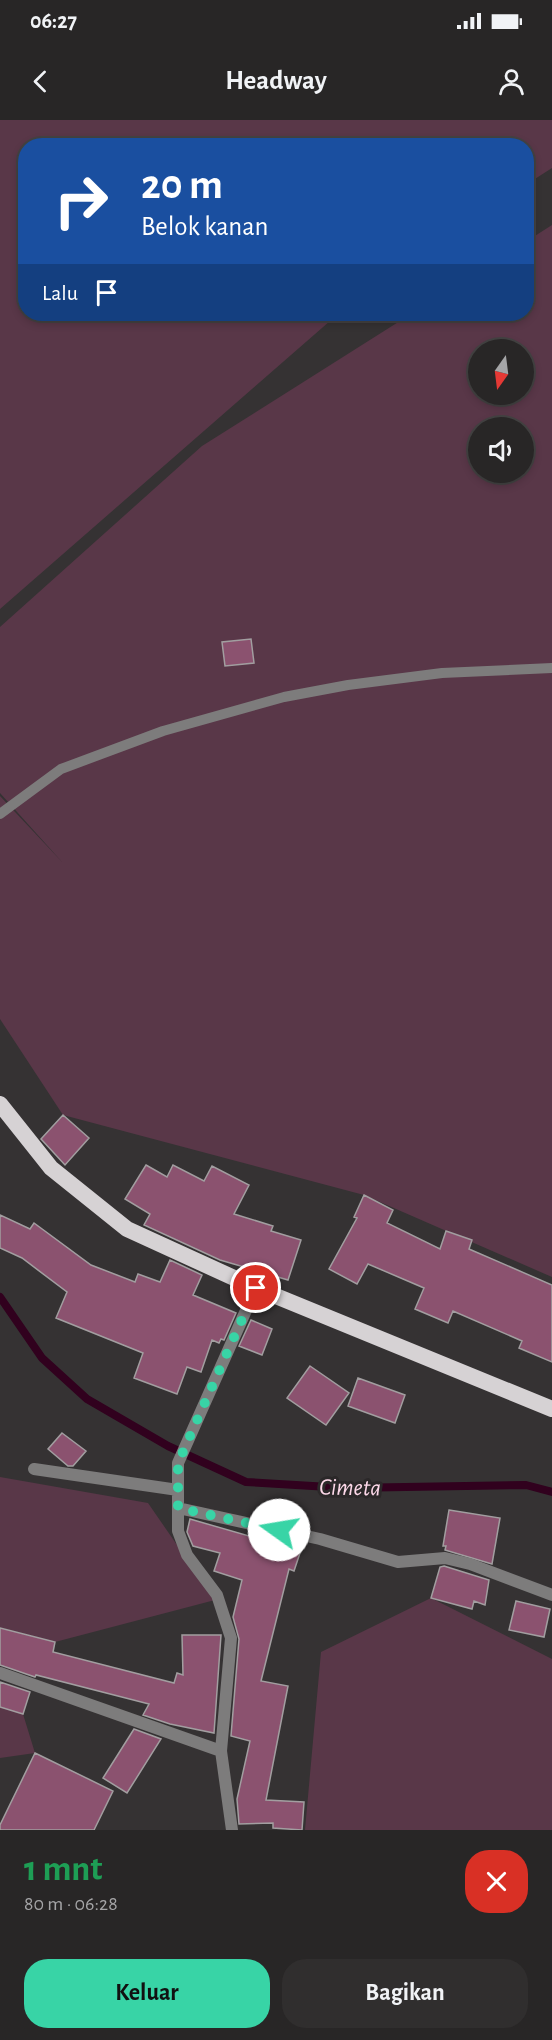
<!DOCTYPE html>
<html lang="id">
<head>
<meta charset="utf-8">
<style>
	body { margin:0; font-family:"Alegreya Sans",sans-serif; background:#302e2e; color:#f1f3f6; height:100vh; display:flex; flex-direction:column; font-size:22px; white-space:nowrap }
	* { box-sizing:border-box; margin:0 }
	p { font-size:20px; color:#a5a5a7 }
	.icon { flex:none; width:33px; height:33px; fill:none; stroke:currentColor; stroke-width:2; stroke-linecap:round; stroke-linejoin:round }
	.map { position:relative; height:1710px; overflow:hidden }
	.panel { display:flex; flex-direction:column; background:#282626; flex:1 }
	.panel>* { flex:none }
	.banner { position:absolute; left:18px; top:18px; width:516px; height:183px; border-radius:24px; box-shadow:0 3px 9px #0003,0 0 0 2px #444343; background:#1a4fa0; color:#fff; overflow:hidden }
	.needle { width:39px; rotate:194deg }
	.controls { position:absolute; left:468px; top:219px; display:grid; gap:12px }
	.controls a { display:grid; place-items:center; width:66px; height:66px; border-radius:50%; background:#282626; box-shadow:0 3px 9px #0003,0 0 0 2px #444343; font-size:30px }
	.pin { position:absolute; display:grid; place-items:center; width:51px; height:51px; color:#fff; margin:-26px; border:3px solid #fff; border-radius:50%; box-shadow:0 2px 6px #0007 }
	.me { position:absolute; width:66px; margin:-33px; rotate:283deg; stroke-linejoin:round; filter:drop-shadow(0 0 4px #0008) }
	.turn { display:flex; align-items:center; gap:21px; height:126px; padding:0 24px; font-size:27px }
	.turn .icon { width:78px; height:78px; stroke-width:2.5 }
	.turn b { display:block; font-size:42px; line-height:51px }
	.then { display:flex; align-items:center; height:57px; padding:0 24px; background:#0003; gap:12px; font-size:22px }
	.round { display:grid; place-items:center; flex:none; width:63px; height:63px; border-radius:24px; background:#302e2e }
	.head { display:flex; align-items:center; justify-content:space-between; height:102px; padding:0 24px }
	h1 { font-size:36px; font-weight:700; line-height:45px; color:#1e9e55 }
	.button { display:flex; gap:12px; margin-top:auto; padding:12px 24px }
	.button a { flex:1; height:69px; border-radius:24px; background:#38d4a6; color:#111; font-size:24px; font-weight:700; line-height:69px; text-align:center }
	.button a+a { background:#302e2e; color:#f1f3f6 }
	.status { display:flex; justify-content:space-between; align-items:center; height:42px; padding:0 30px; background:#282626; direction:ltr }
	.status svg { height:16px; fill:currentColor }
	header { display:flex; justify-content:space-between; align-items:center; height:78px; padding:0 24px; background:#282626; font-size:27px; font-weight:700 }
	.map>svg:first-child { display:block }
	.green { fill:#593748; fill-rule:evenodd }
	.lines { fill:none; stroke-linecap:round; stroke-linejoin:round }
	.stream { stroke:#31011e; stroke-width:8 }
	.building { fill:#8b526f; stroke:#a29ea0; stroke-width:1.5 }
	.service { stroke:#7d7c7c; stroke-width:10 }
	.minor { stroke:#7d7c7c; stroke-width:12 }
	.trunk { stroke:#d6d2d4; stroke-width:16 }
	.route { stroke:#38d4a6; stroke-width:10; stroke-dasharray:0 18 }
	.labels { text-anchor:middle; stroke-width:6; stroke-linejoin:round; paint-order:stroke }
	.water-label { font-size:24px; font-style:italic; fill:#fdd8e9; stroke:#2b2829 }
</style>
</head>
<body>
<div class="status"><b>06:27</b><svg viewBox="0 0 49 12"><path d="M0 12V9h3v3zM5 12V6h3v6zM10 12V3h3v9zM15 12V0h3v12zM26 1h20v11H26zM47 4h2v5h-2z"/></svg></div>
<header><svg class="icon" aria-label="back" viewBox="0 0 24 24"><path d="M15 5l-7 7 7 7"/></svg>Headway<svg class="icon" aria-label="person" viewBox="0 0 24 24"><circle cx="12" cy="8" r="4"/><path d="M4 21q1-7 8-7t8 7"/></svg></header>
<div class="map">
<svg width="552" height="1710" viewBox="0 0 552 1710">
	<rect width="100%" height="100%" fill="#353233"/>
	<!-- green -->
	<path class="green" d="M0 0H552V48L527 64 526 26H26V194H338L0 489Z
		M552 105V1157L364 1075 63 995 0 899V676L63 743 0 673V507L202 326 411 194H526L527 121ZM478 230H524V274H478ZM478 308H524V352H478Z
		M0 1357 148 1383 215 1480 55 1522 2 1508 0 1511Z
		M431 1478 552 1539V1710H305L321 1532Z
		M0 1587 23 1594 35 1633 0 1638Z"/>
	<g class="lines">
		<!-- stream -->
		<path class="stream" d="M0 1177 42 1238 87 1279 168 1326 246 1362 346 1368 526 1365 552 1372"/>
	</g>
	<!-- building -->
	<path class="building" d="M251 519 254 543 225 546 222 522Z
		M63 995 89 1018 65 1045 41 1019Z
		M146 1045 167 1057 173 1045 204 1061 212 1046 249 1065 234 1094 273 1106 271 1111 301 1120 288 1160 220 1140 144 1105 150 1094 125 1079Z
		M364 1075 393 1090 387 1103 440 1129 446 1111 472 1120 469 1129 552 1165V1242L519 1228 522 1221 453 1191 448 1203 415 1189 424 1168 368 1144 357 1164 329 1149 357 1098 354 1097Z
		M0 1095 30 1109 34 1103 91 1145 135 1162 138 1154 160 1162 170 1140 202 1155 193 1175 236 1193 224 1220 221 1219 219 1223 212 1220 201 1252 187 1247 177 1274 134 1258 143 1233 56 1198 67 1172 22 1138 0 1128Z
		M251 1200 272 1209 262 1235 239 1226Z
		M310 1246 349 1273 326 1305 287 1278Z
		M358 1258 405 1275 395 1303 348 1286Z
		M62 1313 86 1331 73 1346H68L48 1329Z
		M449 1390 500 1398 492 1444 445 1430 446 1426H443Z
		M190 1399 273 1423 275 1419 302 1427 294 1451 289 1449 261 1561 288 1566 266 1680 304 1682 302 1710 273 1708V1703L239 1704 237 1679 250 1621 231 1616 239 1519 233 1497 242 1460 214 1451 220 1433 193 1426 187 1412Z
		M444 1446 489 1460 485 1485 474 1481 472 1489 431 1478 440 1447Z
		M516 1481 550 1489 544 1517 509 1510Z
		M0 1508 55 1522 53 1532 174 1563 177 1553 183 1555 182 1515H221L214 1613 170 1604 143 1595 149 1584 36 1555 35 1557 0 1545Z
		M0 1562 30 1572 23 1594 0 1587Z
		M134 1609 161 1619 127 1673 103 1658Z
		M35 1633 113 1671 94 1710H0V1705Z"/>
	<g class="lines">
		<!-- service -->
		<path class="service" d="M0 694 61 649 163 611 284 577 348 565 442 553 552 548"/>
		<!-- minor -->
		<path class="minor" d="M34 1349 178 1370
			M178 1388 320 1419 398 1442 445 1438 470 1444 552 1475
			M0 1553 221 1631
			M232 1710 221 1631 231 1518 217 1475 187 1435 178 1411V1343L256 1168"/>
		<!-- trunk -->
		<path class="trunk" d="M0 984 51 1048 127 1109 256 1168 552 1289"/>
	</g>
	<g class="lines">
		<!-- route -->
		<path class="route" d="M256 1168 178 1343V1388L279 1410"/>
	</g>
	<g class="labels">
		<!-- water labels -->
		<g class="water-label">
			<text transform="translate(350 1367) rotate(1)" y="8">Cimeta</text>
		</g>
	</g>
</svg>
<div class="controls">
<a><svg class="needle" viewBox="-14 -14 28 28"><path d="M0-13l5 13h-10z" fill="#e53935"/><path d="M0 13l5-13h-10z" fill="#a5a5a7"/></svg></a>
<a><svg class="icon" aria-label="sound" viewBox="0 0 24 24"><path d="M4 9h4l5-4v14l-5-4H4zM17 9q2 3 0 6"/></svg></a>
</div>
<div class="pin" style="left:256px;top:1168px;background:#d93025"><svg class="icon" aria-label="arrive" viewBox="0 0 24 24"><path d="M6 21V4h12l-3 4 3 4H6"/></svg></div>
<svg class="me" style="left:279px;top:1410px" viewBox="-20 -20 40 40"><circle r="19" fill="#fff"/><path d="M0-13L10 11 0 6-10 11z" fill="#38d4a6"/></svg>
<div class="banner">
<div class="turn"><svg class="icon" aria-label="right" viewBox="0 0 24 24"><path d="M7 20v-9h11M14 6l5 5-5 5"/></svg><div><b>20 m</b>Belok kanan</div></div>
<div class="then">Lalu<svg class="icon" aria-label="arrive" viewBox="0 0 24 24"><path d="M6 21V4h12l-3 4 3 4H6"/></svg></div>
</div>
</div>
<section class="panel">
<div class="head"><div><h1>1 mnt</h1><p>80 m · 06:28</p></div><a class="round" style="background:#d93025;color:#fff"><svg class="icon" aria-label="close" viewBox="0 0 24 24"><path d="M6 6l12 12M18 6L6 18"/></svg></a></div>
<div class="button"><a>Keluar</a><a>Bagikan</a></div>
</section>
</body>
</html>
